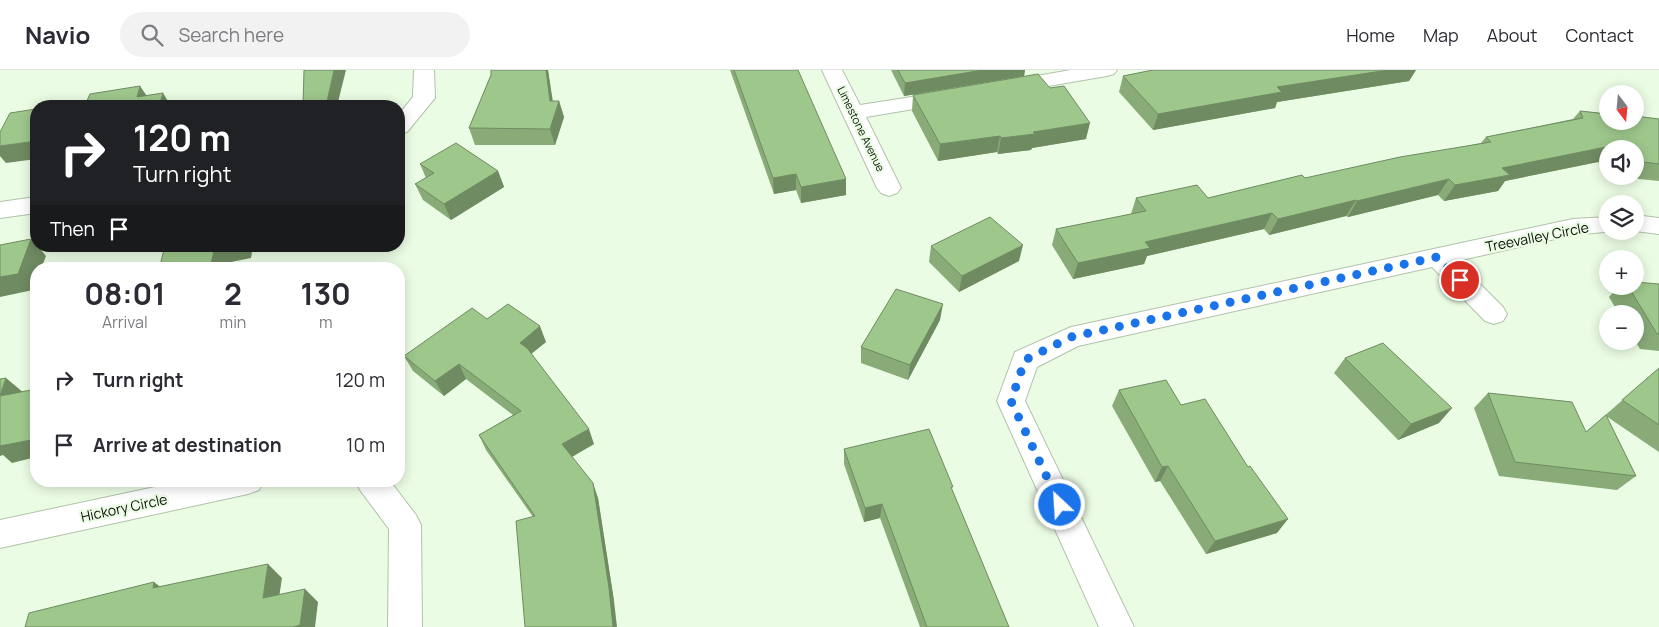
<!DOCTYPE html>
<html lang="en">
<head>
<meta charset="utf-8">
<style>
	body { margin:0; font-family:Manrope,sans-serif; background:#f2f2f3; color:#2b2b33; height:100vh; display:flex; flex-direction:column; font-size:19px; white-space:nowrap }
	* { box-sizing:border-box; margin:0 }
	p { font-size:16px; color:#7c7c81 }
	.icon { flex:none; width:28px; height:28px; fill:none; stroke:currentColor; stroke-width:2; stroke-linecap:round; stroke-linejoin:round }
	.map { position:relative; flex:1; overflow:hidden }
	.details { position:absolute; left:30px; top:192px; width:375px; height:225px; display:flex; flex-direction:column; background:#fff; border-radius:20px; box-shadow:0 2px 12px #0003 }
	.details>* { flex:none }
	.guide { position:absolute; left:30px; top:30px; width:375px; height:152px; border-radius:20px; box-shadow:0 2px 12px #0003; background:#202124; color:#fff; overflow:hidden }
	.needle { width:32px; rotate:164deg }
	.controls { position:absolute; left:1599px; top:15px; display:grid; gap:10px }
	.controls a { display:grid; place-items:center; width:45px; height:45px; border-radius:50%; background:#fff; box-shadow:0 2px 12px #0003; font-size:25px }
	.pin { position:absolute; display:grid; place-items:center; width:42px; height:42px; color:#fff; margin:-21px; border:2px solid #fff; border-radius:50%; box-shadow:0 1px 5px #0007 }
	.me { position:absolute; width:55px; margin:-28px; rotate:335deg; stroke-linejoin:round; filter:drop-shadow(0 0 4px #0008) }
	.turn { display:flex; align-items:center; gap:18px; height:105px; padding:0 20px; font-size:22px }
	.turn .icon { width:65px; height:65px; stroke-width:2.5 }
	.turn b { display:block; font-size:35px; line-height:42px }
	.then { display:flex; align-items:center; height:48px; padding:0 20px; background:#0003; gap:10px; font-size:19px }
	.eta { display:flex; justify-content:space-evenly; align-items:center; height:85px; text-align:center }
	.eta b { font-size:30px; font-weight:700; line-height:35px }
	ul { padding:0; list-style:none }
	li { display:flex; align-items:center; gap:15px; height:65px; padding:0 20px }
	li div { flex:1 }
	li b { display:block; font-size:19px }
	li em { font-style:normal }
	header { display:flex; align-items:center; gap:30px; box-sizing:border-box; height:70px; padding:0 25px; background:#fff; border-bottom:1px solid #e1e1e2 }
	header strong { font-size:24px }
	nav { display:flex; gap:28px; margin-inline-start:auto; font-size:18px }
	.search { width:350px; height:45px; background:#f2f2f3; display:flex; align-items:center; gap:12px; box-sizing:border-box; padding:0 18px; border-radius:28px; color:#7c7c81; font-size:19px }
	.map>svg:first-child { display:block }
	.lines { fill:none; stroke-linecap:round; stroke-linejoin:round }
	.minor-casing { stroke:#b2c2ab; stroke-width:2 }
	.minor { fill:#fff; fill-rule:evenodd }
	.wall { fill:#88ab78 }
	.shaded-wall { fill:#6f8b62 }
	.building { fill:#9ec78c; stroke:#6f8b62 }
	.route { stroke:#1a73e8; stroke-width:9; stroke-dasharray:0 16.2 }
	.labels { text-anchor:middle; stroke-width:4.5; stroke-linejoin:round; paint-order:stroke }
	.far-street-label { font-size:11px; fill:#0b1109; stroke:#ebfce4 }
	.street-label { font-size:14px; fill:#0b1109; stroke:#ebfce4 }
</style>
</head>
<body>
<header>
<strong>Navio</strong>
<div class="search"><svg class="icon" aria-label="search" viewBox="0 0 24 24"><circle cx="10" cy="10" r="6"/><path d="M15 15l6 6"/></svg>Search here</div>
<nav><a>Home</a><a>Map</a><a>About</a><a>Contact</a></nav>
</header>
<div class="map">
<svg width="1659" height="557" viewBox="0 0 1659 557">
	<rect width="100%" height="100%" fill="#ebfce4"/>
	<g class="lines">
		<!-- minor casing -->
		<g class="minor-casing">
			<path id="minor" d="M414 0H434L435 28 407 62 399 64V44L413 27Z
				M822 0H842L860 35 950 21 957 23 961 27 957 31 950 33 866 47 901 118 897 123 889 126 881 123 877 118Z
				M1071 0H1117L1114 4 1107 6 1007 23 1000 21 997 17 1000 13 1007 11Z
				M36 127V143L0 148V132Z
				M1635 145 1659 148V164L1635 161Z
				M1608 147V161H1615L1573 165 1457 191 1503 237 1507 244 1503 251 1494 254 1485 251 1432 197 1078 276 1037 297 1025 331 1134 557H1099L997 331 1015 282 1071 257 1573 149Z
				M183 411H263L259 420 248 424 0 478V450Z
				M356 411H390L416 445 421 455 422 557H388L389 459 360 420Z"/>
		</g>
		<!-- minor -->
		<use href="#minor" class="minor"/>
	</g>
	<!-- wall -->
	<path class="wall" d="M491 0H548L552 31H559L564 47 555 75H475L469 58 491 5Z
		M730 0H798L846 125 801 133 796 120 774 124Z
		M891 0H1025L1024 6 904 26Z
		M1153 0H1416L1409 11 1277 32 1275 38 1153 60 1119 22 1123 6Z
		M913 25 1086 69 1032 78 1031 80 998 84 997 82 938 91 912 41Z
		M1580 41 1659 49V111L1609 106H1635V79H1608V106H1606L1598 92 1505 111 1498 121 1444 131 1438 125 1348 147 1346 146 1269 165 1264 159 1147 186 1144 194 1073 209 1052 175 1056 159 1131 144 1136 128H1208L1481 73 1486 67 1573 49Z
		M420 94 498 101 504 117 451 150 423 130 415 114 426 108Z
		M931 176 1019 191 959 222 929 192Z
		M1659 214V281L1640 279 1635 271V244H1619L1609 227 1619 216H1635Z
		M487 249 546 272 531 284 594 374 572 387 598 428 614 531 533 447 486 380 479 365 513 345 466 309 444 326 413 301 404 286Z
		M940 250 908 310 861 293V277Z
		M1345 288 1439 353 1398 370 1334 303Z
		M1659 298V382L1606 346 1636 406 1617 420 1499 406 1474 338 1488 323 1586 362Z
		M1119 320 1181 335 1277 463 1206 484 1160 411 1155 412 1112 336Z
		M844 379 952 421 1009 557H920L880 448 864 452 844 394Z"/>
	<!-- shaded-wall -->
	<path class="shaded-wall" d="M334 0H346L337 36H326Z
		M546 0H548L555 45 559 31 564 47 555 75 550 59V31Z
		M983 0H1025L1024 6 904 26 905 13Z
		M1388 0H1416L1409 11 1277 32 1275 38 1153 60 1158 44 1277 17Z
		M140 16 151 32 137 27Z
		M163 23 171 36H159Z
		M1090 53 1086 69 1032 78 1031 80 998 84 1001 68 1033 62Z
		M1000 66 997 82 938 91 940 74Z
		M36 71V89L6 93 0 86V76Z
		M1611 76 1598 92 1505 111 1498 121 1444 131 1455 115 1502 98Z
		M498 101 504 117 451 150 444 134Z
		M796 104V120L774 124 773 108Z
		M846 109V125L801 133V117Z
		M1449 109 1438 125 1348 147 1357 131Z
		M1356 130 1346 146 1269 165 1278 149Z
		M1272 143 1264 159 1147 186 1144 194 1073 209 1078 193 1145 172Z
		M31 169 36 175V176H38L46 186 41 199H36V212L33 220 0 227V207Z
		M1023 175 1019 191 959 222 962 206Z
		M218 176H253L251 188 226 193 225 199H181L215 177Z
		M943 234 940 250 908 310 910 295Z
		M540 256 546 272 526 288 520 273Z
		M459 294 466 309 444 326 435 311Z
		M6 308 24 323 0 326Z
		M1452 338 1439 353 1398 370 1411 354Z
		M589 359 594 374 568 389 562 374Z
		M36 369V387L12 393 3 385 0 386V370Z
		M1168 396 1160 411 1155 412 1162 397Z
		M593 413 598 428 614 531 617 557H613Z
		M882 434 880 448 864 452 865 438Z
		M1288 449 1277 463 1206 484 1215 471Z
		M268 494 282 508 277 541 263 528Z
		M154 512 171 525 153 518Z
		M305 519 318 532 315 557H293Z"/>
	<!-- building -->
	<path class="building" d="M304 0H334L326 36H303Z
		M491 0H546L550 31H559L550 59 469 58 491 5Z
		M734 0H798L846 109 801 117 796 104 773 108Z
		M898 0H983L905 13Z
		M1153 0H1388L1277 17 1282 22 1158 44 1123 6Z
		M1038 4 1050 18 1064 16 1090 53 1033 62 1035 64 1001 68 1000 66 940 74 913 25Z
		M140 16 137 27 163 23 159 36H61L86 33 90 24Z
		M36 39V71L0 76V62L10 43Z
		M1580 41 1608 44V51H1635V46L1659 49V94L1635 91V79H1612L1611 76 1502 98 1510 105 1455 115 1449 109 1357 131 1356 130 1278 149 1272 143 1145 172 1150 178 1078 193 1056 159 1146 141 1136 128 1197 115 1208 128 1302 105 1305 108 1400 87 1491 72 1486 67 1583 48Z
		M456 73 498 101 444 134 415 114 434 103 420 94Z
		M990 147 1023 175 962 206 931 176Z
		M31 169 18 204 0 207V175Z
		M165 176H218L215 177 211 194 181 199H159Z
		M1635 212 1659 214V264H1657L1628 216H1635Z
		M896 219 943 234 910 295 861 277Z
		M508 234 540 256 520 273 527 278 589 359 562 374 593 413 609 518 613 557H525L516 451 535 446 479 365 521 341 459 294 435 311 404 286 472 238 487 249Z
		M1383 273 1452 338 1411 354 1345 288Z
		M1659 298V355L1622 330Z
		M6 308 0 325V309Z
		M1166 310 1181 335 1205 329 1248 397 1250 396 1288 449 1215 471 1168 396 1162 397 1119 320Z
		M36 319V369L0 376V326Z
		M1488 323 1572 332 1586 362 1606 345 1636 406 1515 392Z
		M929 359 953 417H951L1009 557H927L882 434 865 438 844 379Z
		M268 494 263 528 305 519 300 555 293 557H25L29 543 154 512 153 518Z"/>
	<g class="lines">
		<!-- route -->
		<path class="route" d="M1060 435 1011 331 1025 290 1071 267 1437 187 1460 210"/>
	</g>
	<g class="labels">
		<!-- far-street labels -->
		<g class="far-street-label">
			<text transform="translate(861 59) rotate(64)" y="4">Limestone Avenue</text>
		</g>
		<!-- street labels -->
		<g class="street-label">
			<text transform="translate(1537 167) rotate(-11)" y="5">Treevalley Circle</text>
			<text transform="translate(124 438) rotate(-12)" y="5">Hickory Circle</text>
		</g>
	</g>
</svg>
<div class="controls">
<a><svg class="needle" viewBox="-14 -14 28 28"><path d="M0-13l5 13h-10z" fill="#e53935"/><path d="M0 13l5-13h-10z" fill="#7c7c81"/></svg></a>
<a><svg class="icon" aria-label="sound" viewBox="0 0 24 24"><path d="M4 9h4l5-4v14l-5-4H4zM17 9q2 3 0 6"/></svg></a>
<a><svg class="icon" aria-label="layers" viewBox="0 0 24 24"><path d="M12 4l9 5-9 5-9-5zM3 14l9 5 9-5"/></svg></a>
<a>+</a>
<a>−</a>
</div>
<div class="pin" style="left:1460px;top:210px;background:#d93025"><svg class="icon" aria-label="arrive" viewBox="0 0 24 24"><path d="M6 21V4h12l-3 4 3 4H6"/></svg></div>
<svg class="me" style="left:1060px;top:435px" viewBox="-20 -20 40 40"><circle r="17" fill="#1a73e8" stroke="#fff" stroke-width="3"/><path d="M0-11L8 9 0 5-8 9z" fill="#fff"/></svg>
<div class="guide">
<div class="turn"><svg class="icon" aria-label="right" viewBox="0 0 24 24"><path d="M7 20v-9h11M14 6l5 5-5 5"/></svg><div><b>120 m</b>Turn right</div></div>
<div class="then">Then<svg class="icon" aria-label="arrive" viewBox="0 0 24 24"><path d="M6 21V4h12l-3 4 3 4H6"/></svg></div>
</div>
<section class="details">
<div class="eta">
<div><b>08:01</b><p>Arrival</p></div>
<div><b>2</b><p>min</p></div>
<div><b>130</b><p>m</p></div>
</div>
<ul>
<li><svg class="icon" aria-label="right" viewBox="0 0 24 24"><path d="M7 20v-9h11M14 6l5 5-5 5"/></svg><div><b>Turn right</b></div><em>120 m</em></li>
<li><svg class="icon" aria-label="arrive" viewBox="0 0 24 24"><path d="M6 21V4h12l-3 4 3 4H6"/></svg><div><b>Arrive at destination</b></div><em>10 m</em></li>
</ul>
</section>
</div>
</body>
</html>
